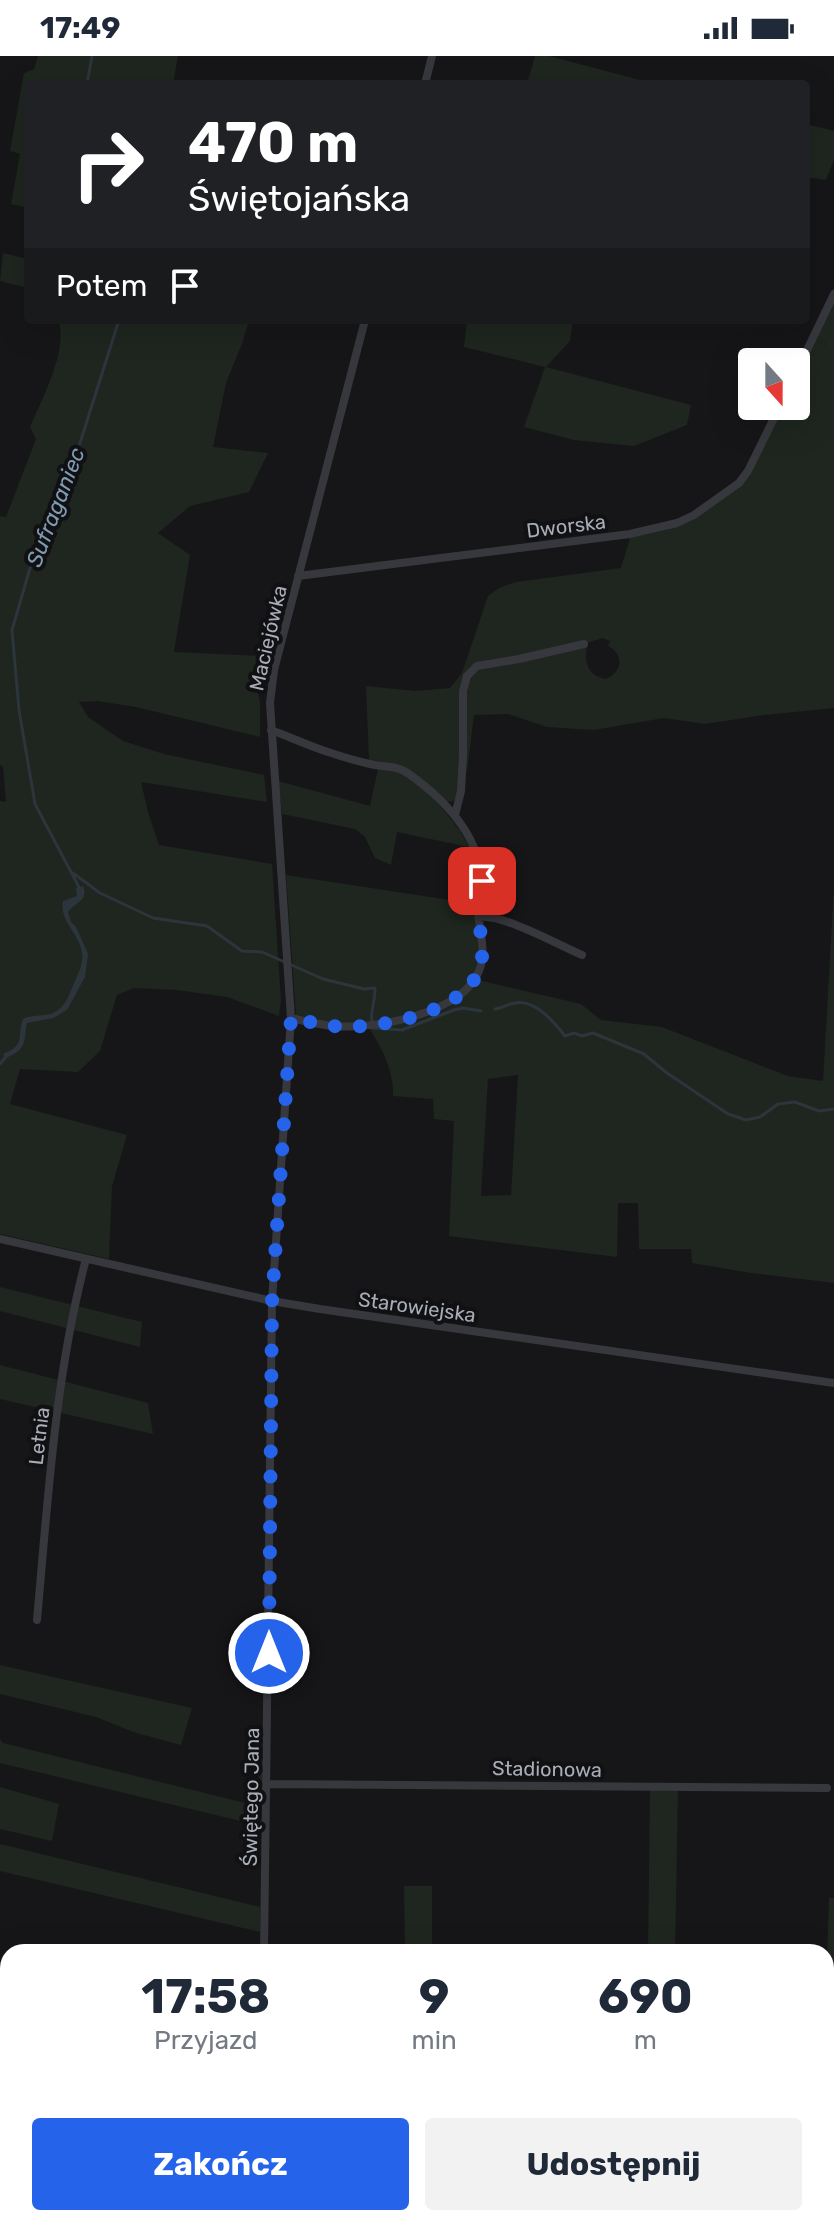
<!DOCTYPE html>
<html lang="pl">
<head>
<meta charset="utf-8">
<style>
	body { margin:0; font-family:Rubik,sans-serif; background:#f2f2f3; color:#1f2937; height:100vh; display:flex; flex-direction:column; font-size:30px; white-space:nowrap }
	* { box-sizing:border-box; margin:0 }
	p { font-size:26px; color:#747a83 }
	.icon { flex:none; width:44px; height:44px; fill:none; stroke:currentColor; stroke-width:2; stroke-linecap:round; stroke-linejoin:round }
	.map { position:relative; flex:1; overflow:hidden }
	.panel { position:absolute; left:0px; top:1888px; width:834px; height:282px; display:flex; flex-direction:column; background:#fff; border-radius:24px 24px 0 0; box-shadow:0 8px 32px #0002 }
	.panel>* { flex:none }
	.guide { position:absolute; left:24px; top:24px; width:786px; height:244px; border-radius:8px; box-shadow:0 8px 32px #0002; background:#202124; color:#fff; overflow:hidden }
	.needle { width:52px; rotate:159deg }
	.buttons { position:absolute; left:738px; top:292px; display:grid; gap:16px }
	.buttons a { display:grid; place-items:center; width:72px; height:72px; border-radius:8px; background:#fff; box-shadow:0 8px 32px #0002; font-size:40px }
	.pin { position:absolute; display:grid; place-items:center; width:68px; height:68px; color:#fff; margin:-34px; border-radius:16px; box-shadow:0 4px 12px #0006 }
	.me { position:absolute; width:88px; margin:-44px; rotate:0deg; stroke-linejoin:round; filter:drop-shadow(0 0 6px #0008) }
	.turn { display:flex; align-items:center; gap:28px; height:168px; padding:0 32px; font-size:36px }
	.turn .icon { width:104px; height:104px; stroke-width:2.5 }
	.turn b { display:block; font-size:56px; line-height:68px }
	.then { display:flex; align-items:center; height:76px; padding:0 32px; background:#0003; gap:16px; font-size:30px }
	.eta { display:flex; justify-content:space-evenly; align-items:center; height:136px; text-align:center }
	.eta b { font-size:48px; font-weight:700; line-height:56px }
	.button { display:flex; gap:16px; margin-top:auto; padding:16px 32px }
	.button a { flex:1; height:92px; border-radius:8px; background:#2563eb; color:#fff; font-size:32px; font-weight:700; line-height:92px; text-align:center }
	.button a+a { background:#f2f2f3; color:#1f2937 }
	.status { display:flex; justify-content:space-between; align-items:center; height:56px; padding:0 40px; background:#fff; direction:ltr }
	.status svg { height:22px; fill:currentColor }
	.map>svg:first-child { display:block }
	.green { fill:#1e261f; fill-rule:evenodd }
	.water { fill:#2c353c }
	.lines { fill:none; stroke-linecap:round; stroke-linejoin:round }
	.stream { stroke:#2c353c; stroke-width:3 }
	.minor { stroke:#37383d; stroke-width:8 }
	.route { stroke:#2563eb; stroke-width:14; stroke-dasharray:0 25.2 }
	.labels { text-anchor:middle; stroke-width:8; stroke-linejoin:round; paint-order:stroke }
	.street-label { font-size:20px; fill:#a8adb8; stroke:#111113 }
	.water-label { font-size:22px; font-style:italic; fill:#7f9bb3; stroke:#111113 }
</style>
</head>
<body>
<div class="status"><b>17:49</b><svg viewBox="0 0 49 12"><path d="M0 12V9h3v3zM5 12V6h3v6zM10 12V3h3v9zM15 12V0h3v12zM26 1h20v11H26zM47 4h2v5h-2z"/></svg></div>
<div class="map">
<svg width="834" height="2169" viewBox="0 0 834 2169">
	<rect width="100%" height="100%" fill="#161618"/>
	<!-- green -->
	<path class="green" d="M38 0H178L173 28H28V152L11 148 20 98 10 95 24 17 34 13Z
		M535 0H549L655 28H527Z
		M806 68 834 75V104L826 124 806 121Z
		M3 197 28 203V232L0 225Z
		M834 240V652L764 659 705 668 664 662 594 674 547 671 508 658 474 659 467 715 462 711 456 742 452 746 446 745 403 711 392 707 369 704 366 630 415 635 450 632 462 617 488 540 499 532 516 526 621 512 630 482 666 474 690 464 711 451 750 420 783 350H796V322ZM602 582 610 585 608 590C625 599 622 617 605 623 588 619 584 608 587 591L584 588Z
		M58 264H249L243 285 226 327 213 391 268 397 249 436 190 450 158 477 190 499 174 596 264 600 256 628 260 646V681L136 651 97 645 79 646 88 661 123 685 164 698 264 719 267 746 141 726 148 756 159 789 272 808 281 944 279 960 227 941 177 934 134 932 117 939 100 995 78 1016 20 1013 10 1048 127 1079 112 1130 109 1203 0 1178V745L6 746 3 711 0 709V460L6 461 36 383 30 371C42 342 69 293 58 264Z
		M467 264H573L570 285 546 311 691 349 687 369 634 390 574 384 524 371 545 311 464 291Z
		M378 713C382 713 386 712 390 713 416 717 459 768 469 791L397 776 391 809 375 802 365 781 355 773 282 758 278 725 370 750Z
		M286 819 450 844 459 842 471 844 474 841 475 825H478C478 836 475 846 475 856 475 874 482 895 476 912 464 953 375 968 338 967 325 966 310 961 296 959Z
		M834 830V1227L751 1217 692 1207 691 1193H639L638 1147H618L617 1201 449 1180 454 1065 434 1063 433 1043 393 1040C394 1015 382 992 369 972 399 970 437 962 461 943 467 938 473 930 478 924L581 948 601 964 662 971 788 1020 823 1025ZM518 1019 511 1139 481 1140 488 1023Z
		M0 1231 142 1266 140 1291 0 1255Z
		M0 1309 148 1347 153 1378 0 1343Z
		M0 1609 192 1652 181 1689 136 1677 96 1661 0 1638Z
		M0 1683 3 1687 257 1750 259 1708 263 1709 261 1770 0 1707Z
		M0 1731 59 1748 52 1785 0 1773Z
		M650 1733 678 1734 675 1896H648Z
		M0 1788 260 1851V1876L0 1815Z
		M404 1830H432V1896H405Z
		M829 1842H834V2169H639V2162H826V1943Z
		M0 1967 8 1968V2011L0 2009Z
		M0 2065 8 2067V2162H262V2169H0Z"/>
	<!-- water -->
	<path class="water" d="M83 830C89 845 75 846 68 856L71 866 76 871 88 898 85 921 67 954 53 962 27 967C23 987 28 992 6 1002L3 998C27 988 16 982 23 963 33 958 43 961 53 957 64 952 68 942 72 932 76 921 84 909 82 897 80 877 59 866 63 845L77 840 76 832Z"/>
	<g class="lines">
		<!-- stream -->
		<path class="stream" d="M87 28 92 0
			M73 817 100 837 153 862 207 870 242 895 262 896 323 923 364 933 375 932C375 949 369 956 373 972L402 974 454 954 463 952 481 955
			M80 833 35 748 19 654 12 574 42 471 80 387 119 264
			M495 953C503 952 507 948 515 947 535 943 554 966 565 980L574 977 582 980 593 977 644 998 667 1017 728 1058 746 1064 760 1061 778 1048 795 1046 819 1055 834 1053
			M0 1008 8 998"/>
		<!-- minor -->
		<path class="minor" d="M425 28 432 0
			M796 317 834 238
			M298 520 630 478 677 467 694 459 739 427 748 415 780 350
			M271 674C290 681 309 690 328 696 343 701 359 706 375 709 388 711 398 710 409 718 444 743 479 779 482 825 482 835 478 845 478 855 479 875 487 896 479 915 462 958 373 974 332 970 319 968 304 965 291 962
			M455 759 461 735 463 699V635L467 620 477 610 519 603 584 588
			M479 861C501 857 559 889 582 899
			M0 1183 272 1245 320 1253 834 1327
			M37 1564C48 1443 55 1320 86 1203
			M267 1728 827 1732
			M264 1896 272 1245 291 962 270 647 274 614 365 264
			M562 2162 579 2169
			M257 2169V2162"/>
	</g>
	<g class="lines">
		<!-- route -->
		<path class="route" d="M269 1597 272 1245 291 962C305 965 319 968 333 970 375 974 458 959 478 917 487 898 479 875 478 856 478 846 481 835 482 825"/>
	</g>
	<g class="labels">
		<!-- street labels -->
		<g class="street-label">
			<text transform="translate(566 470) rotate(-7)" y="7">Dworska</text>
			<text transform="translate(268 582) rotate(-77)" y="7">Maciejówka</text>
			<text transform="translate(417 1251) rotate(8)" y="7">Starowiejska</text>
			<text transform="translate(39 1380) rotate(-83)" y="7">Letnia</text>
			<text transform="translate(547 1713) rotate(1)" y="7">Stadionowa</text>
			<text transform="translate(251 1741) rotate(-89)" y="7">Świętego Jana</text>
		</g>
		<!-- water labels -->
		<g class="water-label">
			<text transform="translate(55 451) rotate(-69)" y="8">Sufraganiec</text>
		</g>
	</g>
</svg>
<div class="buttons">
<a><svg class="needle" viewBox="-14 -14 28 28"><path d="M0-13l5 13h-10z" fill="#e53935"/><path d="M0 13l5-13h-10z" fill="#747a83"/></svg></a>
</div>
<div class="pin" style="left:482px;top:825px;background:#d93025"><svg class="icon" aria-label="arrive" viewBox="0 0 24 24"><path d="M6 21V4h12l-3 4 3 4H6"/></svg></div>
<svg class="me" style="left:269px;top:1597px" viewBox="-20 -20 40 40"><circle r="17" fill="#2563eb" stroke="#fff" stroke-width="3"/><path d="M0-11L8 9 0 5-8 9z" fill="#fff"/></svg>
<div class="guide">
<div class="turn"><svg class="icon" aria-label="right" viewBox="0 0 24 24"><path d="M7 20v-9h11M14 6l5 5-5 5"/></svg><div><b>470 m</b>Świętojańska</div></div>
<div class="then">Potem<svg class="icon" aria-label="arrive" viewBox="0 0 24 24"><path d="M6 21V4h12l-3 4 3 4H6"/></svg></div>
</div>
<section class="panel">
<div class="eta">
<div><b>17:58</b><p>Przyjazd</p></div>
<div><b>9</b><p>min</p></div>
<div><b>690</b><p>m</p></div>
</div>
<div class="button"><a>Zakończ</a><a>Udostępnij</a></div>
</section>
</div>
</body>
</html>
